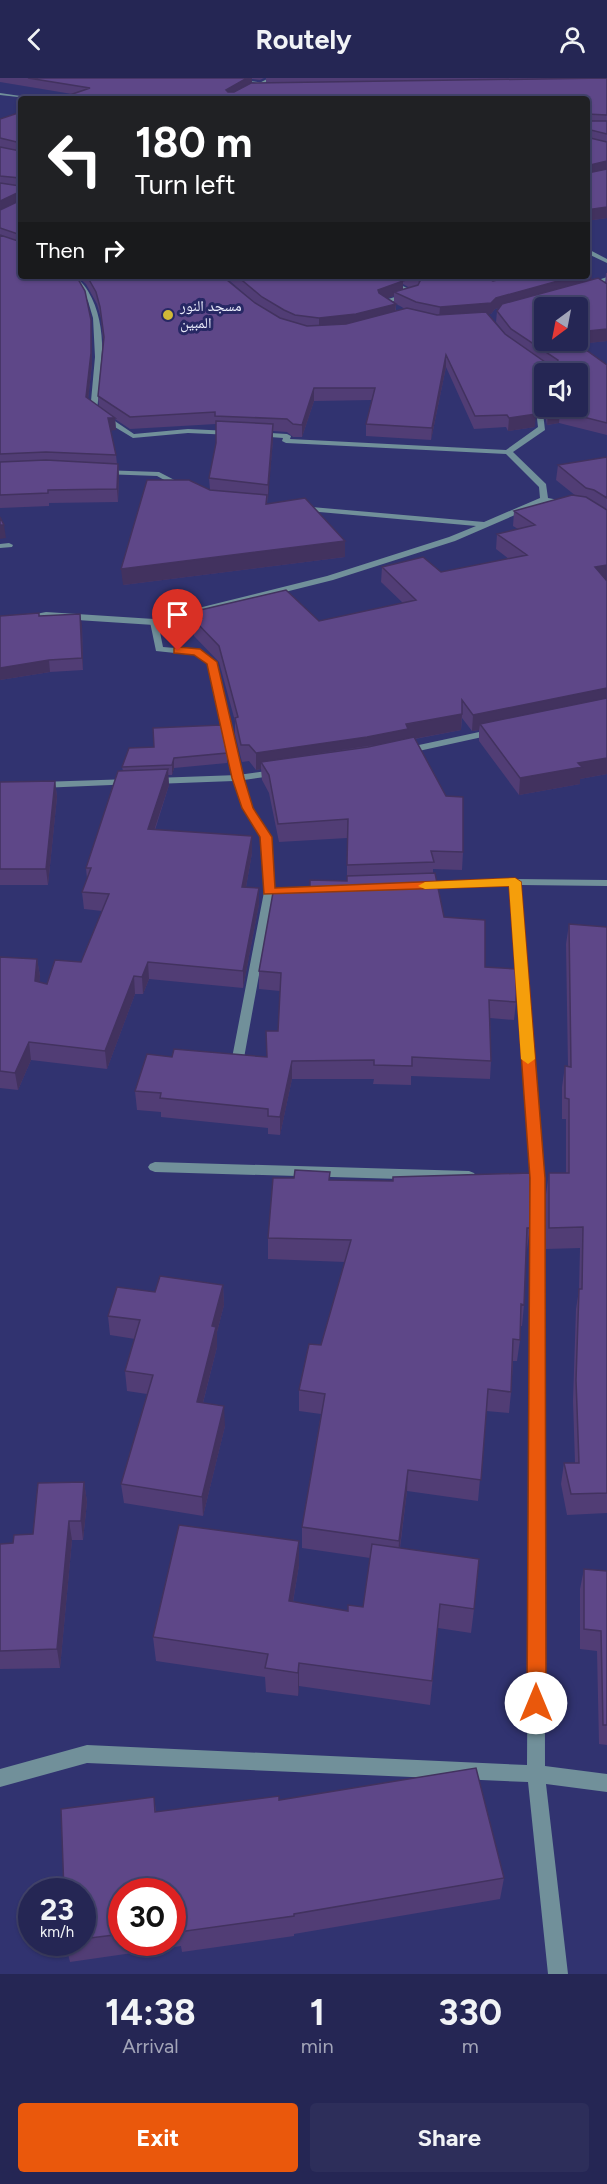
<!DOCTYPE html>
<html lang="en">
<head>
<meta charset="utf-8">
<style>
	body { margin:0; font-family:Figtree,"Noto Naskh Arabic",sans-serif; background:#2d2e5a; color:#f1f3f6; height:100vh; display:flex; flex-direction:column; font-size:22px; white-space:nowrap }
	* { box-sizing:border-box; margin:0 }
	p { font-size:20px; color:#a3a5b8 }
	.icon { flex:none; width:33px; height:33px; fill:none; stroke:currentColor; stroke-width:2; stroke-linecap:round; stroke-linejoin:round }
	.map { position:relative; height:1896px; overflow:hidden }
	.drawer { display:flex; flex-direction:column; background:#252654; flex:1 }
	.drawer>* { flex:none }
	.hud { position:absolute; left:18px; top:18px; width:572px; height:183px; border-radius:6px; box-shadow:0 2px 4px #0004,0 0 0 2px #42436b; background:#202124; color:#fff; overflow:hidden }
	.needle { width:39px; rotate:212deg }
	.controls { position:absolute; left:534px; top:219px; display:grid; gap:12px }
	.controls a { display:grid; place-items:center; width:54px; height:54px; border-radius:6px; background:#252654; box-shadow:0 2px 4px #0004,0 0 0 2px #42436b; font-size:30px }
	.speed { position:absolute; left:18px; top:1800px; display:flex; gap:12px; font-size:30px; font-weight:700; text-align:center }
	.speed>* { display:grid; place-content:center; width:78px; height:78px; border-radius:50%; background:#252654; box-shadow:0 2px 4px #0004,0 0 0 2px #42436b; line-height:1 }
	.speed small { font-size:15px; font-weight:400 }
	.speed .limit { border:9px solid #d22; background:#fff; color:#111 }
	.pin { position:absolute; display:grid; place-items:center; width:51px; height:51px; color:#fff; margin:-62px -26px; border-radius:50% 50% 50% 0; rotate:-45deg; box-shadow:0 0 6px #0007 }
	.pin .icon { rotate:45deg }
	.me { position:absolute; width:66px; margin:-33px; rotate:0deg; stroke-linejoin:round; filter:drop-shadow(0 0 4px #0008) }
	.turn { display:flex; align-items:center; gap:21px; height:126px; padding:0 18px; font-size:27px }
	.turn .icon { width:78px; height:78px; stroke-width:2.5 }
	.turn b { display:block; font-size:42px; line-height:51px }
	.then { display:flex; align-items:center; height:57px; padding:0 18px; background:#0003; gap:12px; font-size:22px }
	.eta { display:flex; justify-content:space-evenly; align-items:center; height:102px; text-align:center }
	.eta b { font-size:36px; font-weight:700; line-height:42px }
	.action { display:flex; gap:12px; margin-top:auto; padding:12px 18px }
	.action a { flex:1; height:69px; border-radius:6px; background:#ea580c; color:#fff; font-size:24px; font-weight:700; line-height:69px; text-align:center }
	.action a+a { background:#2d2e5a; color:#f1f3f6 }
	header { display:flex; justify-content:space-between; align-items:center; height:78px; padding:0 18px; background:#252654; font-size:27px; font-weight:700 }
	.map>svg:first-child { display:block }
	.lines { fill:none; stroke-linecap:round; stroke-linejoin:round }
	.service { fill:#71909a; fill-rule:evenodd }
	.minor { fill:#71909a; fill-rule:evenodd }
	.wall { fill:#513d75; fill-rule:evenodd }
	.shaded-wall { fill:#42325f }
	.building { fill:#5e4788; stroke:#42325f; stroke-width:1.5; fill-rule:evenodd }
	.route { fill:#ea580c; stroke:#983908; stroke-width:1.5 }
	.slow { fill:#f59e0b }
	.poi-dot { fill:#d0b837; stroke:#272864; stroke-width:2 }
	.labels { text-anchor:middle; stroke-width:6; stroke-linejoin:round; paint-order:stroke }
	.far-poi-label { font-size:15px; fill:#eaecfb; stroke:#272864; text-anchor:start }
</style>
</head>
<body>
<header><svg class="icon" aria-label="back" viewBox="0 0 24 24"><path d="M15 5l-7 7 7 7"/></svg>Routely<svg class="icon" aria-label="person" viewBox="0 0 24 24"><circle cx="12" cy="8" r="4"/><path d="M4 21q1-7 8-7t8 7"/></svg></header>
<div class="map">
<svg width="607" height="1896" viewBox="0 0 607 1896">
	<rect width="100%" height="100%" fill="#313370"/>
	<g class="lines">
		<!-- service -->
		<path class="service" d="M227 0 265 5 263 6Z
			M373 198H381L418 215 388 225 391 228 386 229 381 225V223L409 215Z
			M9 465 13 467 12 469 0 470V466Z
			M154 541 158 544 163 569 199 572 217 584 243 700 242 702H234L233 700 208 585 194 577 156 573 150 544Z
			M155 1084 469 1093 474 1095 476 1098 474 1101 469 1103 155 1094 150 1092 148 1089 150 1086Z"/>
		<!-- minor -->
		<path class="minor" d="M269 0H275L234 21H228Z
			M0 15 34 20 36 21 0 17Z
			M586 170 607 181V185L586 175Z
			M67 198C77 198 83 205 88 213 109 248 102 293 97 331L134 356 188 351 230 353H233V357L188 355 133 360 90 334 95 279 93 240 88 223 80 209Z
			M607 199V203L600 205 607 211V216L592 204Z
			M551 328H564L543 335 545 352 513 374 546 406 548 420 569 424V428L545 424 455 463 333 502 154 547 46 540 0 549V543L46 534 154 541 327 498 449 459 476 448 297 432 296 430 300 428 484 444 540 420 539 409 506 376 286 365 282 363 283 360 257 358H254V354L287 356 291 358 290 361 506 372 538 349 536 332Z
			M100 392 159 394 186 408 179 410 157 398 103 396 99 394Z
			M493 651 498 654 496 656 405 676 400 673 405 670Z
			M275 692 279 693V697L244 702 252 730 271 759 274 814 244 980 238 984 232 980 264 814 261 759 242 730 234 703 154 706 149 703 154 700 238 697Z
			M131 701 136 704 135 706 40 710 35 707 40 704Z
			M515 801 607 802V808L521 807 544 1100 545 1688 607 1696V1714L546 1706 568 1896H548L528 1704 87 1685 0 1709V1691L87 1667 527 1687 530 1100 510 807 422 811 417 808 422 805Z"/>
	</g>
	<!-- wall -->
	<path class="wall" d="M0 0H264L260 2 252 1V5H266V0H607V140L586 143V21L72 16 0 4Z
		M21 34V198L91 242 92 286 88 321 99 329 98 318 103 261 101 240 97 226 86 206 78 199 75 198H222L259 228 224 198H482L493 203 592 193 591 202 605 205 606 195H607V263L577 266 607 287V357L559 345 547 347 545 337 546 328H578V296H544L535 330V349L508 353 506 349 474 351 446 289 431 362 366 358V346L372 322 314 323 302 359H293L287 354 273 353V362L267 426 345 479 123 507 210 412 209 400 216 365V346L130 351 115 341 116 352H110L116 377 117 386H118L119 399 118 424 49 425V428L0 430V41ZM403 206 410 210 403 212ZM394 218V224L387 220ZM396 226 400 228 405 231 396 233ZM499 230 497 233 496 244 507 258 488 236H491L495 231Z
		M607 379V502H606L607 503V696L580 701V706L519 717 479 663V652L472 653 462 640 461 652 415 661 463 774 462 792 433 791V795L444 839 485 889 516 924 514 942 490 940 491 983 490 1001 411 998V1007L373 1006 374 1001H292L280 1057 268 1056V1050L161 1039V1034L137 1032 135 1013 172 979H267L278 953 280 913 259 911V893L310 810 347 803V760L279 764 269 715 262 702 261 691 256 692 249 683 242 684 235 656V643L219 584 194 558V542H196V533L319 543 403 525 381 504 382 489 441 494 509 481 496 471 497 456 518 451 513 448 514 433 576 418 556 402 558 387Z
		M0 538H39L82 547 83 592 50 594 0 602Z
		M129 670 227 675V685L174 690 172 697H168L169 707 155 752 252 775 246 809 259 810V826L243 910 149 901 143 916H135L107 991 31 982 18 1012 0 1010V879L37 881 40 898 39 904 47 906 81 884 102 833 84 831 82 814 87 801 86 790 123 693 122 689Z
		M55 703 57 719 48 807H0V704Z
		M569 846 607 849V1435L567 1437 561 1406 564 1385H575L573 1323 576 1231 579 1212 580 1170 546 1171V1116L549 1095H566V1041H562V1009L565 988 568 989 566 866Z
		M393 1099 530 1150 527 1171H526L524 1227 522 1248H520V1262L517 1283H513L511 1314 509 1335 486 1333 478 1423 407 1413 400 1470 474 1531 471 1555 438 1550 430 1627 299 1608 298 1618 266 1614 265 1599 156 1583 153 1559 299 1487 293 1524 348 1533 363 1529 370 1480 302 1470V1449L321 1336 299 1333V1312L321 1267 345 1184 268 1181V1160L330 1102 392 1103Z
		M223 1207 224 1227 217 1254V1269L203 1325 225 1348 203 1438 124 1425 121 1406 147 1316 127 1313 125 1293 135 1261 110 1257 108 1238 155 1214Z
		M84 1404 87 1424 83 1462H72L60 1590 0 1591V1466L13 1465 33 1456Z
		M584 1491 607 1493V1667L599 1666 597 1573 580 1571V1511Z
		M154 1719 156 1734 279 1722 504 1800 500 1821 294 1856V1858L182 1874 181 1868 70 1884 65 1864H82V1814ZM122 1814H172V1864H122Z"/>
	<!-- shaded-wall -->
	<path class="shaded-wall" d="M247 0H252V6L226 21V12Z
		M607 83V93L586 98V88Z
		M19 114 20 124 0 134V123Z
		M607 129V140L586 143V132Z
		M592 193 591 204 495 231 491 236 439 240 440 229 496 220 576 198H586V195Z
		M403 203V215L394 214V218L378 223V212Z
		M396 226 395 237 319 252V240Z
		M91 242 92 286 87 332 86 319Z
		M607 251V263L562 268V262H578V254Z
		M446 277V289L431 362 432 350Z
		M314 310V323L302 359V347Z
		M544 316V328L534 331 535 319Z
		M560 333 559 345 547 347 548 335Z
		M536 336 535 349 508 353 509 340Z
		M108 340H115L116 352 109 353Z
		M273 346V362L268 423V407Z
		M118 386 119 399 118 424 117 411Z
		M0 447H4L6 460 0 461Z
		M345 463V479L123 507 121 491Z
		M607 487V502L593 504 595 489Z
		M80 536 82 547 83 592 82 580Z
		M49 582 50 594 0 602V590Z
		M607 610V626L480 646 479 652 472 653 473 637Z
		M462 636 461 652 408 662 261 684V691L256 692V675Z
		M174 680V690L172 697V687Z
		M607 680V696L580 701V706L519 717 520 700 578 685Z
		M168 691 169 707 149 768 148 751Z
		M55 703 57 719 48 807 46 791Z
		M252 758V775L243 826 242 809Z
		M259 810V826L243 910V893Z
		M37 881 40 898 38 921 35 903Z
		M148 884 149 901 143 916 142 899Z
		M134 898 135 916 107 991 105 973Z
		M29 964 31 982 18 1012 15 995Z
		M292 983V1001L280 1057V1039Z
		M223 1207 224 1227 217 1254V1269L198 1344 197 1324 212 1248Z
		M224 1328 225 1348 203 1438 202 1419Z
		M408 1392 407 1413 398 1483 399 1463Z
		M84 1404 87 1424 83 1462 81 1443Z
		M69 1443 72 1462 60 1590 57 1571Z
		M299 1463V1487L289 1547V1523Z
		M299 1585V1608L298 1618V1595Z"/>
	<!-- building -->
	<path class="building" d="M28 0H247L226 12 228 14H234L251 5 607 0V37L587 36 586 37V21H58L90 10Z
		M21 34V65L0 60V41Z
		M586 43H607V56L587 51 586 52Z
		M586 59 607 64V83L586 88Z
		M0 69 20 73 21 71V102L20 100 0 98Z
		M607 91V129L586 132V94L588 95Z
		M0 105 20 108 21 107V115L19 114 0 123Z
		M21 122V159V157L0 150V132Z
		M0 157 21 164V198H75L78 201 85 213 91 242V275L86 319 115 340H108L116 377 46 374 0 376Z
		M87 198H222L255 225 280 240 307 248 346 246 407 230 437 237 486 234 505 256 548 286H557L558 282 511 251 497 233 502 226 598 200 607 206V251L578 254V230H544V262H572L607 287V345L560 333 548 335 547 328H578V296H544V316L535 319 536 336 509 340 507 337 475 338 446 277 432 350 366 346 375 310H314L302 347 293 346 287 341 215 338V334L130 339 98 318 104 259 100 229 96 214ZM578 308 585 312 584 316 578 317Z
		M237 198H391L403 203 378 212 379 215 396 226 356 236 319 240 295 237 284 232 262 219Z
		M409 198H482L493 203 516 198H576L496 220 491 225 440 229 416 224 394 214 418 207 420 203Z
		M216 343 273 346 268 407 209 400 216 365Z
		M607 379V420L594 412 586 410 558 387Z
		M46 382 118 386 117 411 48 412V415L0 417V384Z
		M147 402H189L210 412 267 417 266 426 305 420 345 463 121 491Z
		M572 417 586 419 607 432V487L595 489 607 503V610L473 637 462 622V636L406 646 408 651 367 659 256 675 249 667H241L235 640 238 639 219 568 194 542 202 540 196 533 286 512 319 543 416 522 382 489 423 479 441 494 527 477 497 456 535 447 514 433Z
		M0 439 4 447H0Z
		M39 535V538L80 536 82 580 49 582 0 590V538Z
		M607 620V680L578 685 582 689 520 700 480 646Z
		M221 647 227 675 174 680 172 687 122 689 129 670 154 669 153 650Z
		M414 659 446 718 463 719V774L431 773 434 784 347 787 348 741 278 746 269 697 261 684 368 669Z
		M168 691 148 751 252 758 242 809 259 810 243 893 148 884 142 899 134 898 105 973 29 964 15 995 0 993V879L37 881 35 903 47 906 55 882 81 884 109 816 82 814 91 790H86L118 693Z
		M55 703 46 791H0V704Z
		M435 795 444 839 485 842V889L517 891 516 924 489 922 491 983 412 979V988L374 987V982L292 983 280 1039 268 1038V1031L160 1020 161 1015 135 1013 147 976 172 979 174 971 267 979 266 953H278L281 895 259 893 274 809 310 810V802L347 803V798Z
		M569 846 607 849V1415L571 1416 564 1385H579L576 1302 579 1211H582L583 1149 549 1150V1095H569V1021L565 1020V988L571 989Z
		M295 1092 330 1094 329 1102 393 1103V1099L530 1095V1150H527L524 1227 521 1226 520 1262 513 1261 511 1314 488 1311 481 1402 408 1392 399 1463 302 1449 325 1316 299 1312 309 1266 321 1267 351 1162 268 1160 273 1100H294Z
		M160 1198 223 1207 212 1248 216 1249 197 1324 224 1328 202 1419 121 1406 153 1297 125 1293 140 1242 108 1238 117 1209 155 1214Z
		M84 1404 81 1443H69L57 1571 0 1573V1466L13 1465 14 1457 33 1456 38 1405Z
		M179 1447 299 1463 289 1523 348 1533V1527L363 1529 372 1466 479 1481 474 1531 440 1526 432 1603 299 1585 298 1595 265 1590 268 1576 153 1559Z
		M584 1491 607 1493V1647H603L601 1553 584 1551Z
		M476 1690 504 1800 294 1836V1838L179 1854V1848L172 1849V1814H122V1856L82 1861V1814H64L61 1731 154 1719 155 1734 279 1718V1722Z"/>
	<!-- route -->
	<path class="route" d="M178 569 200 571 217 584 244 700 253 730 272 759 275 810 515 800 521 804 545 1100 546 1625 543 1631 536 1634 529 1631 527 1625 530 1100 509 808 264 816 260 759 242 730 232 700 207 586 194 577 174 575V570Z"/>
	<!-- slow -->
	<path class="slow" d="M515 800 521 804 535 981 528 986 521 981 509 808 425 811 418 808 425 804Z"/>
	<!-- markers -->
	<circle class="poi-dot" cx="168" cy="237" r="6"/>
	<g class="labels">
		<!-- far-poi labels -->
		<g class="far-poi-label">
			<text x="180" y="233">مسجد النور<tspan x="180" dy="17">المبين</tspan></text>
		</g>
	</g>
</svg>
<div class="controls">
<a><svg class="needle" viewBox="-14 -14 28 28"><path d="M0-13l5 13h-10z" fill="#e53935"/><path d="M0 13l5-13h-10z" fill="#a3a5b8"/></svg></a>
<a><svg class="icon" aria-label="sound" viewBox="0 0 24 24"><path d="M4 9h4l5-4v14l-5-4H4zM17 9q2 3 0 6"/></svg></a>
</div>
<div class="speed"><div>23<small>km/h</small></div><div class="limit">30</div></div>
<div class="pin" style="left:178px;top:573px;background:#d93025"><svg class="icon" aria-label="arrive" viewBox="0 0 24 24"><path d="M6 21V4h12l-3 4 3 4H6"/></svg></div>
<svg class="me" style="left:536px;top:1625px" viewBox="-20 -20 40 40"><circle r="19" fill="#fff"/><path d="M0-13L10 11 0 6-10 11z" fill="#ea580c"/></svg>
<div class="hud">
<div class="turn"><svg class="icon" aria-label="left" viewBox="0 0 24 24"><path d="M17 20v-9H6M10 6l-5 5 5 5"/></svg><div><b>180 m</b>Turn left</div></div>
<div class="then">Then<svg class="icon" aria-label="right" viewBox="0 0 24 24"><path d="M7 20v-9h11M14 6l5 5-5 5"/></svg></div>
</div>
</div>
<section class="drawer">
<div class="eta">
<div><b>14:38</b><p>Arrival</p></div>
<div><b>1</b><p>min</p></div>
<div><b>330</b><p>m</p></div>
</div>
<div class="action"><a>Exit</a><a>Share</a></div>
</section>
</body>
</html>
